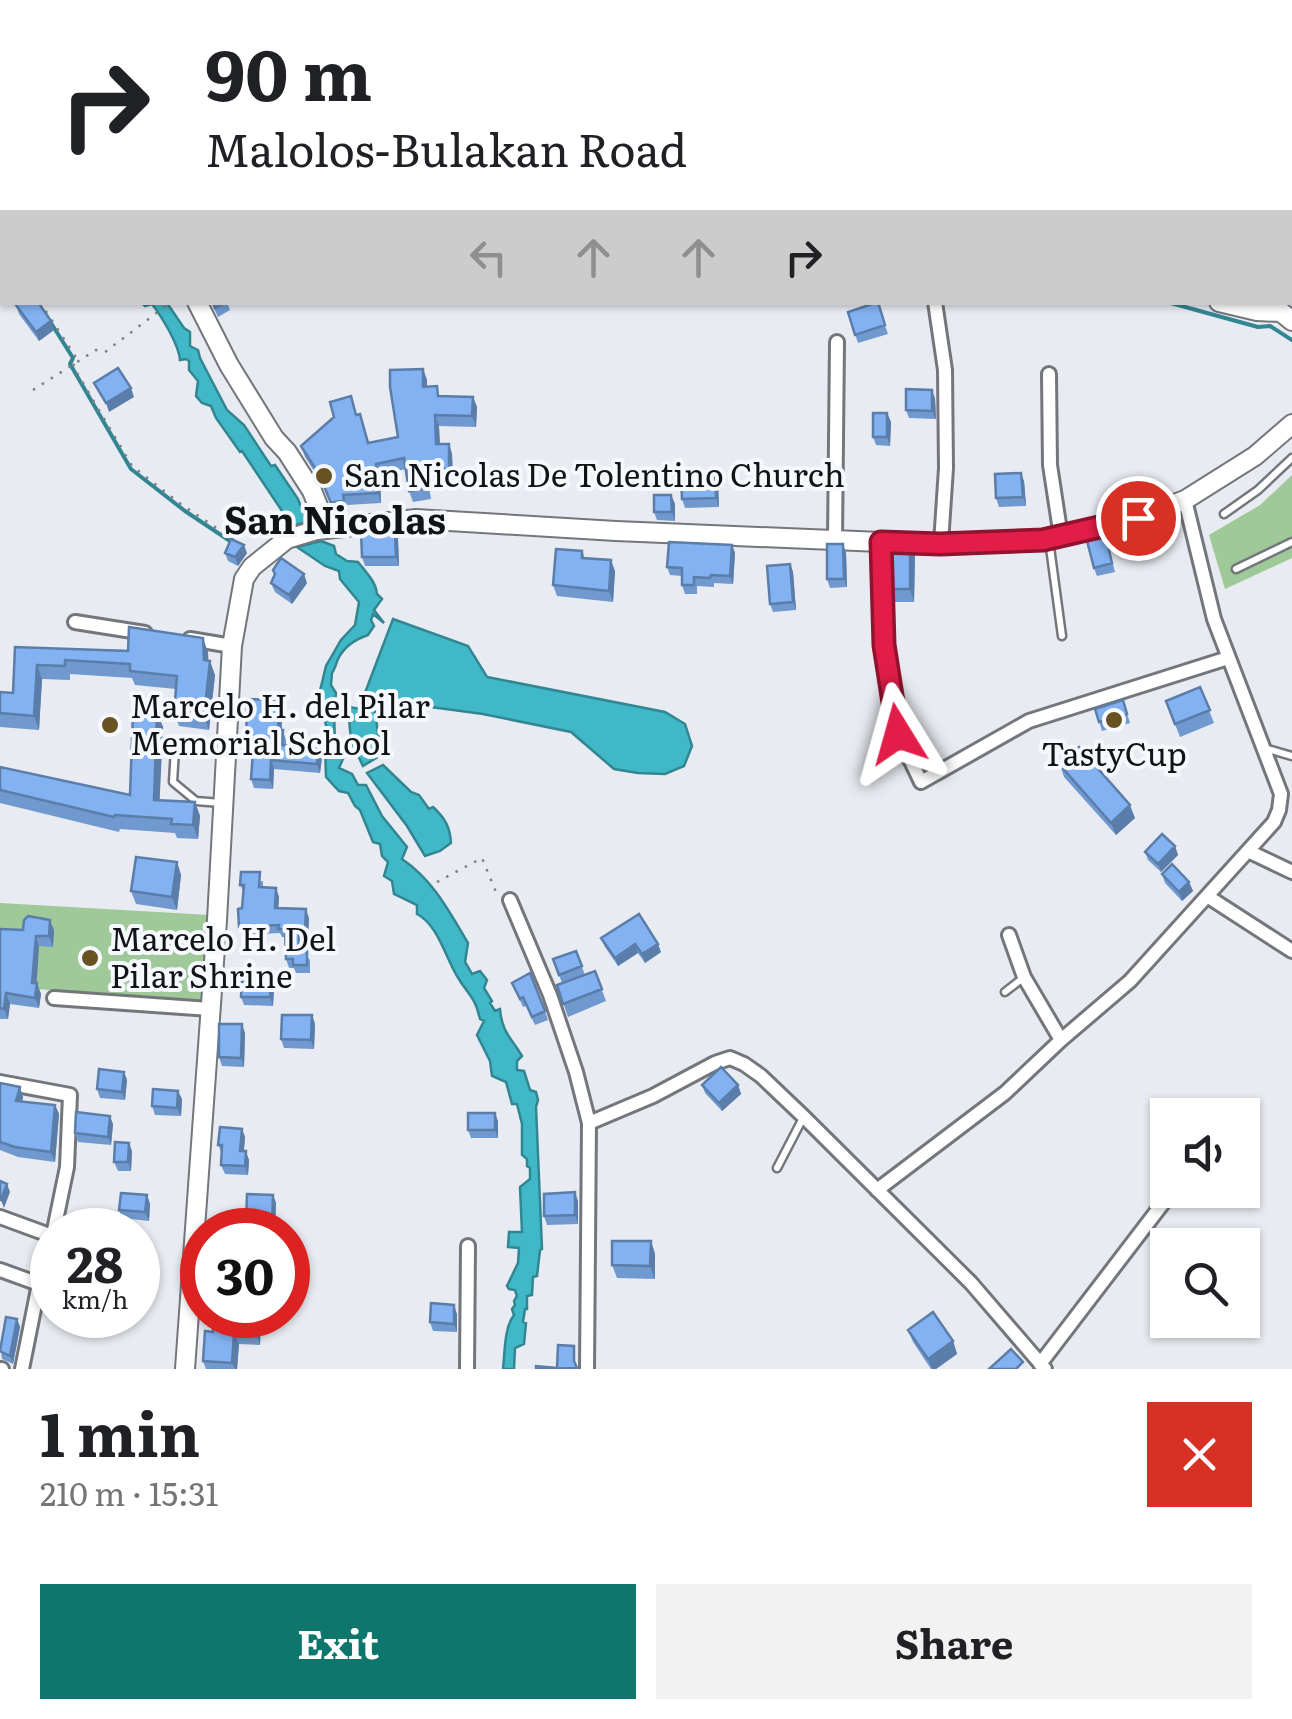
<!DOCTYPE html>
<html lang="en">
<head>
<meta charset="utf-8">
<style>
	body { margin:0; font-family:Literata,serif; background:#f2f2f2; color:#202124; height:100vh; display:flex; flex-direction:column; font-size:38px; white-space:nowrap }
	* { box-sizing:border-box; margin:0 }
	p { font-size:32px; color:#757577 }
	.icon { flex:none; width:55px; height:55px; fill:none; stroke:currentColor; stroke-width:2; stroke-linecap:round; stroke-linejoin:round }
	.map { position:relative; height:1369px; overflow:hidden }
	.panel { display:flex; flex-direction:column; background:#fff; flex:1 }
	.panel>* { flex:none }
	.guide { position:absolute; left:0px; top:0px; width:1292px; height:305px; box-shadow:0 2px 8px #0004; background:#fff; color:#202124; overflow:hidden }
	.controls { position:absolute; left:1150px; top:1098px; display:grid; gap:20px }
	.controls a { display:grid; place-items:center; width:110px; height:110px; border-radius:0px; background:#fff; box-shadow:0 2px 8px #0004; font-size:50px }
	.speed { position:absolute; left:30px; top:1208px; display:flex; gap:20px; font-size:50px; font-weight:700; text-align:center }
	.speed>* { display:grid; place-content:center; width:130px; height:130px; border-radius:50%; background:#fff; box-shadow:0 2px 8px #0004; line-height:1 }
	.speed small { font-size:25px; font-weight:400 }
	.speed .limit { border:15px solid #d22; background:#fff; color:#111 }
	.pin { position:absolute; display:grid; place-items:center; width:85px; height:85px; color:#fff; margin:-42px; border:5px solid #fff; border-radius:50%; box-shadow:0 2px 10px #0007 }
	.me { position:absolute; width:110px; margin:-55px; rotate:352deg; stroke-linejoin:round; filter:drop-shadow(0 0 8px #0008) }
	.turn { display:flex; align-items:center; gap:35px; height:210px; padding:0 40px; font-size:45px }
	.turn .icon { width:130px; height:130px; stroke-width:2.5 }
	.turn b { display:block; font-size:70px; line-height:85px }
	.lanes { display:flex; align-items:center; height:95px; padding:0 40px; background:#0003; justify-content:center; gap:50px; direction:ltr }
	.lanes .off { opacity:.35 }
	.round { display:grid; place-items:center; flex:none; width:105px; height:105px; border-radius:0px; background:#f2f2f2 }
	.summary { display:flex; align-items:center; justify-content:space-between; height:170px; padding:0 40px }
	h1 { font-size:60px; font-weight:700; line-height:75px }
	.action { display:flex; gap:20px; margin-top:auto; padding:20px 40px }
	.action a { flex:1; height:115px; border-radius:0px; background:#0f766e; color:#fff; font-size:40px; font-weight:700; line-height:115px; text-align:center }
	.action a+a { background:#f2f2f2; color:#202124 }
	.map>svg:first-child { display:block }
	.green { fill:#9fc998 }
	.water { fill:#40b8c7; stroke:#328692; stroke-width:2.5 }
	.lines { fill:none; stroke-linecap:round; stroke-linejoin:round }
	.stream { stroke:#328692; stroke-width:4 }
	.lane-casing { stroke:#73767b; stroke-width:11 }
	.street-casing { stroke:#73767b; stroke-width:18 }
	.secondary-casing { stroke:#73767b; stroke-width:22 }
	.path { stroke:#7e8084; stroke-width:2.5; stroke-dasharray:2.5 8; stroke-linecap:butt }
	.lane { stroke:#fff; stroke-width:6 }
	.street { stroke:#fff; stroke-width:12 }
	.secondary { stroke:#fff; stroke-width:18 }
	.wall { fill:#7099cf }
	.shaded-wall { fill:#5b7da9 }
	.building { fill:#82b2f1; stroke:#5b7da9; stroke-width:2.5 }
	.route-casing { stroke:#92132f; stroke-width:25 }
	.route { stroke:#e11d48; stroke-width:18 }
	.poi-dot { fill:#685221; stroke:#f5f9fe; stroke-width:4 }
	.labels { text-anchor:middle; stroke-width:8; stroke-linejoin:round; paint-order:stroke }
	.poi-label { font-size:32px; fill:#121315; stroke:#f5f9fe; text-anchor:start }
	.quarter-label { font-size:38px; font-weight:bold; fill:#121315; stroke:#f5f9fe }
</style>
</head>
<body>
<div class="map">
<svg width="1292" height="1369" viewBox="0 0 1292 1369">
	<rect width="100%" height="100%" fill="#e8ebf1"/>
	<!-- green -->
	<path class="green" d="M1292 475V558L1225 589 1209 535 1260 505Z
		M0 903 210 915 203 1006 0 985Z"/>
	<!-- water -->
	<path class="water" d="M142 303H167L184 328 190 332V346L198 350 200 358 227 410 244 425 271 466 275 465 298 499 307 522 292 526 242 451 240 452 216 418 211 406 202 403 196 396 198 381 189 370V361L186 359 180 360C179 345 162 317 152 304L145 306Z
		M321 541 334 546 336 554 347 561 358 562C366 572 376 582 377 594L382 599 374 610 384 623 373 614 371 620 374 626 368 635C356 639 344 647 338 659 336 664 335 669 332 673L331 685 336 693 334 709 335 747 346 752 339 768 352 774 358 785H366L382 816 407 847 402 859C433 880 449 911 468 943L465 962 472 974 480 971 487 980 484 988 492 1001 490 1003 495 1011 500 1009C502 1033 511 1037 522 1056L517 1061V1070L524 1071 530 1090 536 1092 538 1100 536 1107 542 1249 540 1250 537 1276 533 1277 532 1295 527 1296V1309H525L523 1322 526 1323 524 1344 515 1348 514 1369H503C505 1352 504 1328 514 1315L512 1309 515 1305 514 1301 517 1296 515 1290 509 1289 507 1286 518 1263 519 1248 508 1247 509 1232H522L520 1187 530 1179V1168L527 1166V1159L522 1155V1124L517 1104H512L506 1082 492 1076 490 1061 477 1035 484 1021 480 1019C475 996 468 995 457 976 445 956 438 925 417 914V905L394 894 392 881 384 876 388 862 382 856 380 844 373 842 360 810 355 806 348 793 339 791 326 777 325 745 328 734 319 695 326 666 341 640 355 625 359 602 340 579 339 571 325 566 297 547Z
		M393 619 468 646 487 677 665 712 685 724 692 746 684 766 665 774 638 773 614 769 571 732 483 714 363 698Z
		M348 707 375 711 381 755 363 766 351 741Z
		M383 765 411 792 419 795 429 809 433 807C445 818 450 827 451 843L440 851 425 856 407 826 367 773Z"/>
	<g class="lines">
		<!-- stream -->
		<path class="stream" d="M0 259 2 262
			M1167 302 1258 327 1270 326 1292 340
			M51 323 73 358 70 364 131 469 185 511 233 543"/>
		<!-- lane casing -->
		<g class="lane-casing">
			<path id="lane" d="M1224 514 1258 490 1292 458
				M1049 540 1062 636
				M1236 569 1292 542
				M1264 748 1292 756
				M175 749 173 782 196 801 221 803
				M1005 992 1023 978
				M777 1168 803 1118"/>
		</g>
		<!-- street casing -->
		<g class="street-casing">
			<path id="street" d="M1137 2V0
				M1290 20H1292
				M1290 164 1292 165
				M935 302 945 370 946 468 941 543
				M1049 374 1050 465 1061 537
				M835 540 837 342
				M881 542 884 645 898 734 921 782 1029 721 1228 658
				M75 622 145 633
				M190 639 232 646
				M1248 851 1292 872
				M1207 896 1292 951
				M510 900 550 995 576 1072 589 1123 587 1369
				M1009 935 1024 977 1061 1040
				M54 998 210 1009
				M0 1082 70 1095 67 1167 54 1230
				M589 1123 653 1096 715 1063 730 1058 744 1064 761 1076 804 1117 971 1283 1045 1369
				M877 1190 1005 1093 1061 1040 1130 981 1274 822 1279 810 1281 794 1214 619 1185 500
				M0 1217 52 1236
				M0 1270 39 1284
				M1040 1364 1173 1190
				M0 1369H2
				M22 1369 39 1284 52 1236
				M467 1369 468 1246"/>
		</g>
		<!-- secondary casing -->
		<g class="secondary-casing">
			<path id="secondary" d="M0 117 2 123
				M0 146 2 144
				M197 302 229 365 274 438 287 452 312 491 327 528
				M1219 302 1257 311 1281 312 1292 321
				M185 1369 217 920 232 646 244 579 252 567 287 539 317 530 416 519 616 531 881 542 941 543 1043 540 1137 518 1185 500 1255 456 1292 424"/>
		</g>
		<!-- path -->
		<path class="path" d="M0 255 2 258
			M40 302 77 359 73 366 132 466 182 505 236 541
			M33 390 96 350 105 352 171 302
			M437 882 482 858 498 897
			M159 942 169 937 199 938
			M157 981 166 986 194 988"/>
		<!-- lane -->
		<use href="#lane" class="lane"/>
		<!-- street -->
		<use href="#street" class="street"/>
		<!-- secondary -->
		<use href="#secondary" class="secondary"/>
	</g>
	<!-- wall -->
	<path class="wall" d="M211 302H227L230 310 218 317Z
		M877 302 888 334 858 343 848 312Z
		M16 305 54 330 39 341 19 314Z
		M423 369 427 380V387L440 396 473 397 477 407 476 427 439 426 440 444H449L452 454 453 480H428L431 499 413 502 409 491 406 469 380 475 381 503 347 505 348 511 335 514 323 485 305 457 301 446 357 415 364 425 369 443 398 437Z
		M935 398 936 419 909 418 906 410Z
		M887 413 891 422 890 446 876 445 873 437Z
		M1024 481 1026 506 999 507 996 498Z
		M718 483 719 507 685 508 682 499Z
		M671 495 675 504V521L657 520 654 512Z
		M395 531 398 539 399 566H365L362 557Z
		M1106 537 1115 572 1097 576 1094 568Z
		M843 544 846 553 847 587 830 588 827 579Z
		M732 545 735 553 733 584 714 583V587L697 586V594H685L682 585V576L670 575 667 567Z
		M582 551 585 558 615 571 613 602 557 596 553 585Z
		M225 553H247L238 566 228 561Z
		M915 555 914 602H893L888 589Z
		M790 564 793 572 796 610 773 612 770 604Z
		M271 583H307L292 604 275 592Z
		M15 647 208 652V661L215 675 209 730 179 726 174 712 176 689 135 685 132 678 70 674V680L42 679 39 730 0 727V692L13 693Z
		M1200 687 1214 723 1180 737 1166 701Z
		M1123 700 1130 723 1102 731 1095 709Z
		M282 709V730L286 739V746L318 748 322 757 320 773 274 769 273 789 254 788 251 779 252 759H250L247 751Z
		M157 713 163 727 159 800 195 802 200 816 198 839 177 838 175 833 120 829 119 832 0 803V767L130 795Z
		M1060 765 1135 818 1116 835 1064 777Z
		M1175 846 1178 855 1161 872 1148 860 1145 852Z
		M177 862 181 875 177 910 136 904 131 891Z
		M1162 874 1189 882 1193 891 1182 901 1165 883Z
		M263 881V887L276 888 279 897 278 908 309 918 308 938H302V951L310 960V973H296L294 968H289L286 959V937H282L280 933 242 935 239 927 244 893 240 885Z
		M0 929 54 930 53 947 39 946 36 983 41 994 39 1008 10 1004 8 1019H0Z
		M601 938 661 952 645 963 638 953 618 966 605 947Z
		M576 951 585 975 562 983 553 959Z
		M595 971 606 1001 568 1017 557 985Z
		M261 973 263 981H271L274 989 273 1006 244 1005 241 997 244 980Z
		M512 983 545 1011 548 1020 535 1025 526 1006 523 1007Z
		M312 1015 315 1024 314 1049 284 1048 281 1039Z
		M245 1033 244 1067 222 1066 219 1057Z
		M124 1072 127 1080 125 1100 100 1098 97 1089Z
		M0 1083 23 1097 22 1102 55 1105 59 1114 55 1162 18 1157 0 1150Z
		M702 1085H738L741 1094 722 1111 705 1093Z
		M182 1099 181 1116 155 1115 152 1106Z
		M498 1121V1138H471L468 1130Z
		M113 1124 111 1145 78 1142 75 1133Z
		M242 1129 245 1137 244 1151 249 1160 248 1175 225 1174 221 1165 222 1153 218 1145Z
		M132 1151 131 1171H118L114 1162Z
		M147 1195 150 1204 149 1221 122 1218 119 1210Z
		M273 1195 276 1203 275 1230H249L246 1223Z
		M578 1201V1224L547 1225 544 1216Z
		M651 1241 655 1254V1279L617 1278 612 1265Z
		M457 1314V1332L433 1331 430 1322Z
		M213 1315H261L260 1345 239 1344 237 1369H206L203 1361 213 1332Z
		M17 1319 20 1327 13 1364 2 1359 0 1345Z
		M908 1330 953 1341 957 1354 936 1369H931L913 1342Z"/>
	<!-- shaded-wall -->
	<path class="shaded-wall" d="M51 321 54 330 39 341 36 332Z
		M423 369 427 380V398L423 387Z
		M131 388 134 397 109 412 106 403Z
		M932 390 935 398 936 419 932 411Z
		M473 397 477 407 476 427 472 416Z
		M887 413 891 422 890 446 887 437Z
		M435 415 439 426 440 455 436 444Z
		M449 444 452 454 453 480 449 469Z
		M376 464 380 475 381 503 378 493Z
		M1021 473 1024 481 1026 506 1023 497Z
		M715 474 718 483 719 507 716 498Z
		M671 495 675 504V521L672 512Z
		M395 531 398 539 399 566 396 557Z
		M910 542 915 555 914 602 910 589Z
		M843 544 846 553 847 587 844 579Z
		M244 545 247 553 238 566 235 557Z
		M732 545 735 553 733 584 730 576Z
		M611 560 615 571 613 602 609 591Z
		M790 564 793 572 796 610 793 602Z
		M304 574 307 583 292 604 289 595Z
		M203 638 208 652 209 671 210 661 215 675 209 730 204 716Z
		M37 665 42 679 39 730 34 716Z
		M279 700 282 709 281 739 278 730Z
		M157 713 163 727 159 814 154 800Z
		M318 748 322 757 320 773 317 764Z
		M271 760 274 769 273 789 270 780Z
		M195 802 200 816 198 839 193 825Z
		M1130 805 1135 818 1116 835 1111 823Z
		M1175 846 1178 855 1161 872 1158 864Z
		M177 862 181 875 177 910 172 897Z
		M1189 882 1193 891 1182 901 1179 892Z
		M276 888 279 897 278 916 275 908Z
		M306 909 309 918 308 938 305 929Z
		M50 920 54 930 53 947 49 936Z
		M299 929 302 938V960L299 951Z
		M36 936 39 946 36 993 32 983Z
		M635 944 638 953 618 966 615 958Z
		M658 944 661 952 645 963 642 954Z
		M271 981 274 989 273 1006 270 997Z
		M37 983 41 994 39 1008 35 998Z
		M6 993 10 1004 8 1019 4 1009Z
		M312 1015 315 1024 314 1049 311 1040Z
		M242 1024 245 1033 244 1067 241 1058Z
		M124 1072 127 1080 125 1100 122 1092Z
		M738 1085 741 1094 722 1111 719 1103Z
		M20 1087 23 1097 20 1111 16 1101Z
		M178 1091 182 1099 181 1116 177 1108Z
		M55 1105 59 1114 55 1162 51 1152Z
		M495 1113 498 1121V1138L495 1130Z
		M110 1116 113 1124 111 1145 108 1137Z
		M242 1129 245 1137 243 1159 240 1151Z
		M129 1143 132 1151 131 1171 128 1162Z
		M246 1151 249 1160 248 1175 245 1166Z
		M7 1184 10 1192 4 1208 1 1200Z
		M575 1192 578 1201V1224L575 1215Z
		M147 1195 150 1204 149 1221 145 1212Z
		M273 1195 276 1203 275 1230 272 1224Z
		M651 1241 655 1254V1279L650 1266Z
		M454 1305 457 1314V1332L454 1324Z
		M257 1315H261L260 1345 256 1334Z
		M17 1319 20 1327 13 1364 10 1356Z
		M234 1333 239 1344 237 1369H235L232 1363Z
		M953 1341 957 1354 936 1369H932L928 1359Z"/>
	<!-- building -->
	<path class="building" d="M20 302H38L51 321 36 332 16 305Z
		M213 302H225L215 308Z
		M878 302 885 325 855 335 848 312Z
		M118 368 131 388 106 403 94 383Z
		M423 369V387L437 386 438 396 473 397 472 416 435 415 436 444H449V469H424L427 488 409 491 404 458 376 464 378 493 343 495 344 500 331 503 319 474 301 446 334 417 330 402 351 396 356 415 360 414 368 443 398 437 390 387V370Z
		M906 389 932 390V411L906 410Z
		M873 413H887V437H873Z
		M1021 473 1023 497 996 498 995 474Z
		M715 474 716 498 682 499 681 475Z
		M654 495H671L672 512H654Z
		M361 531H395L396 557H362Z
		M1106 537 1112 563 1094 568 1087 541Z
		M231 539 244 545 235 557 225 553Z
		M669 542 732 545 730 576 711 575 710 578 694 577V585H682V568L667 567Z
		M888 542H910V589H888Z
		M827 544H843L844 579H827Z
		M556 549 582 551V558L611 560 609 591 553 585Z
		M281 558 304 574 289 595 271 583 275 574 273 570Z
		M790 564 793 602 770 604 767 566Z
		M129 627 203 638 204 660 210 661 204 716 174 712 177 676 130 671V664L65 660V666L37 665 34 716 0 713V692L13 693 15 647 128 651Z
		M1200 687 1210 710 1175 724 1166 701Z
		M246 699 279 700 278 730H283L282 745 318 748 317 764 271 760 270 780 251 779 253 751H247Z
		M1123 700 1127 714 1099 722 1095 709Z
		M133 712 157 713 154 800 195 802 193 825 171 824 172 819 115 815 114 817 0 790V767L130 795Z
		M1079 747 1130 805 1111 823 1060 765Z
		M1162 834 1175 846 1158 864 1145 852Z
		M136 857 177 862 172 897 131 891Z
		M1172 864 1189 882 1179 892 1162 874Z
		M241 872H260L259 887 276 888 275 908 306 909 305 929H299V951H307V965H293V959H286L285 929H278L279 925 239 927 238 909 242 908 244 885H240Z
		M639 914 658 944 642 954 635 944 615 958 601 938Z
		M28 916 50 920 49 936H36L32 983H37L35 998 6 993 4 1009 0 1008V929L23 930 24 920Z
		M576 951 582 966 559 975 553 959Z
		M595 971 602 989 563 1004 557 985Z
		M245 973H261V981H271L270 997H241L242 980H244Z
		M530 973 545 1011 532 1017 523 997 520 999 512 983Z
		M282 1015H312L311 1040 281 1039Z
		M219 1024H242L241 1058 219 1057Z
		M721 1067 738 1085 719 1103 702 1085Z
		M99 1069 124 1072 122 1092 97 1089Z
		M0 1083 20 1087 16 1101 55 1105 51 1152 15 1147 0 1142Z
		M153 1089 178 1091 177 1108 152 1106Z
		M76 1112 110 1116 108 1137 75 1133Z
		M468 1113H495V1130H468Z
		M220 1127 242 1129 240 1151H246L245 1166 221 1165 222 1145H218Z
		M115 1142 129 1143 128 1162H114Z
		M0 1181 7 1184 1 1200H0Z
		M575 1192V1215L544 1216V1194Z
		M121 1193 147 1195 145 1212 119 1210Z
		M247 1194 273 1195 272 1224 246 1223Z
		M93 1213 116 1214V1230H92Z
		M612 1241H651L650 1266 612 1265Z
		M431 1303 454 1305V1324L430 1322Z
		M933 1312 953 1341 928 1359 908 1330Z
		M213 1315H257L256 1334 234 1333 232 1363 203 1361 205 1331 213 1332Z
		M6 1317 17 1319 10 1356 0 1351Z
		M558 1345 574 1346V1361L577 1368 536 1369V1366L557 1368Z
		M1011 1349 1023 1362 1016 1369H989Z"/>
	<g class="lines">
		<!-- route casing -->
		<g class="route-casing">
			<path id="route" d="M898 734 884 645 881 542 940 544 1043 540 1138 518"/>
		</g>
		<!-- route -->
		<use href="#route" class="route"/>
	</g>
	<!-- markers -->
	<g class="poi-dot">
		<circle cx="324" cy="476" r="10"/>
		<circle cx="1114" cy="720" r="10"/>
		<circle cx="110" cy="725" r="10"/>
		<circle cx="90" cy="958" r="10"/>
	</g>
	<g class="labels">
		<!-- poi labels -->
		<g class="poi-label">
			<text x="344" y="487">San Nicolas De Tolentino Church</text>
			<text x="130" y="718">Marcelo H. del Pilar<tspan x="130" dy="37">Memorial School</tspan></text>
			<text x="1114" y="766" text-anchor="middle">TastyCup</text>
			<text x="110" y="951">Marcelo H. Del<tspan x="110" dy="37">Pilar Shrine</tspan></text>
		</g>
		<!-- quarter labels -->
		<g class="quarter-label">
			<text x="335" y="534">San Nicolas</text>
		</g>
	</g>
</svg>
<div class="controls">
<a><svg class="icon" aria-label="sound" viewBox="0 0 24 24"><path d="M4 9h4l5-4v14l-5-4H4zM17 9q2 3 0 6"/></svg></a>
<a><svg class="icon" aria-label="search" viewBox="0 0 24 24"><circle cx="10" cy="10" r="6"/><path d="M15 15l6 6"/></svg></a>
</div>
<div class="speed"><div>28<small>km/h</small></div><div class="limit">30</div></div>
<div class="pin" style="left:1138px;top:518px;background:#d93025"><svg class="icon" aria-label="arrive" viewBox="0 0 24 24"><path d="M6 21V4h12l-3 4 3 4H6"/></svg></div>
<svg class="me" style="left:898px;top:734px" viewBox="-20 -20 40 40"><path d="M0-17L14 15 0 8-14 15z" fill="#e11d48" stroke="#fff" stroke-width="4"/></svg>
<div class="guide">
<div class="turn"><svg class="icon" aria-label="right" viewBox="0 0 24 24"><path d="M7 20v-9h11M14 6l5 5-5 5"/></svg><div><b>90 m</b>Malolos-Bulakan Road</div></div>
<div class="lanes"><svg class="icon off" aria-label="left" viewBox="0 0 24 24"><path d="M17 20v-9H6M10 6l-5 5 5 5"/></svg><svg class="icon off" aria-label="ahead" viewBox="0 0 24 24"><path d="M12 20V5M6 11l6-6 6 6"/></svg><svg class="icon off" aria-label="ahead" viewBox="0 0 24 24"><path d="M12 20V5M6 11l6-6 6 6"/></svg><svg class="icon" aria-label="right" viewBox="0 0 24 24"><path d="M7 20v-9h11M14 6l5 5-5 5"/></svg></div>
</div>
</div>
<section class="panel">
<div class="summary"><div><h1>1 min</h1><p>210 m · 15:31</p></div><a class="round" style="background:#d93025;color:#fff"><svg class="icon" aria-label="close" viewBox="0 0 24 24"><path d="M6 6l12 12M18 6L6 18"/></svg></a></div>
<div class="action"><a>Exit</a><a>Share</a></div>
</section>
</body>
</html>
